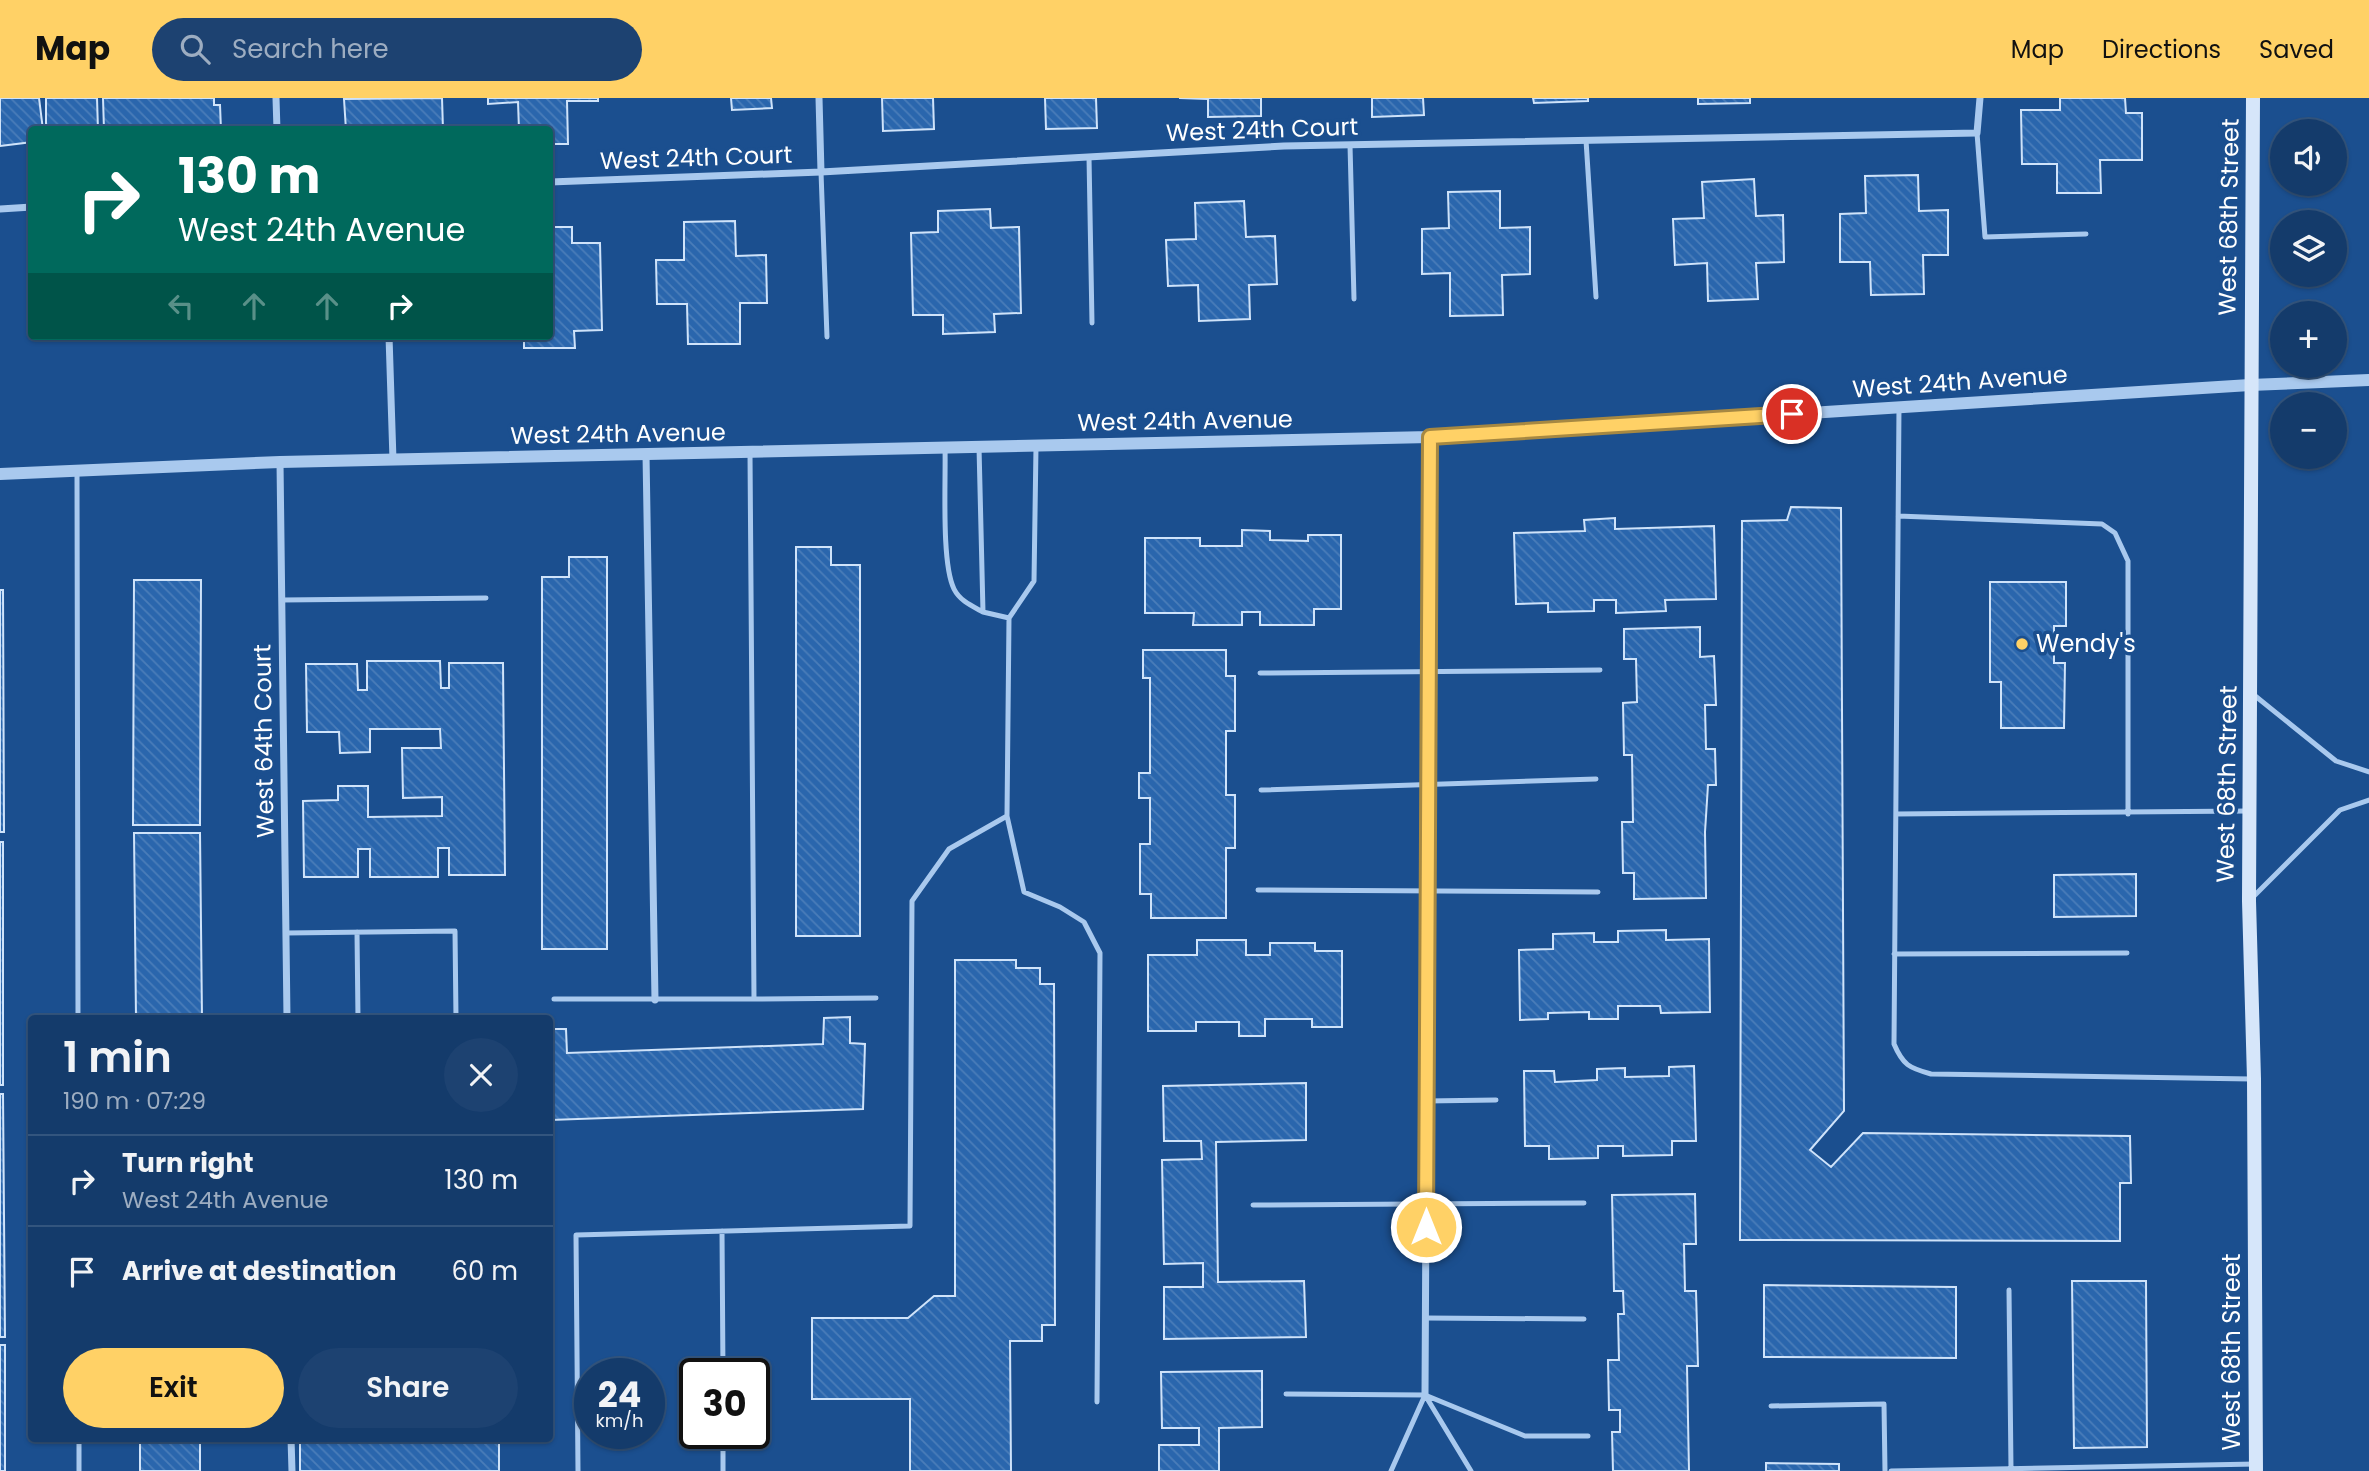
<!DOCTYPE html>
<html lang="en">
<head>
<meta charset="utf-8">
<style>
	body { margin:0; font-family:Poppins,sans-serif; background:#1d4271; color:#f1f3f6; height:100vh; display:flex; flex-direction:column; font-size:26px; white-space:nowrap }
	* { box-sizing:border-box; margin:0 }
	p { font-size:23px; color:#9dadc1 }
	.icon { flex:none; width:38px; height:38px; fill:none; stroke:currentColor; stroke-width:2; stroke-linecap:round; stroke-linejoin:round }
	.map { position:relative; flex:1; overflow:hidden }
	.panel { position:absolute; left:28px; top:917px; width:525px; height:427px; display:flex; flex-direction:column; background:#143b6b; border-radius:7px; box-shadow:0 2px 5px #0004,0 0 0 2px #33557e }
	.panel>* { flex:none }
	.hud { position:absolute; left:28px; top:28px; width:525px; height:214px; border-radius:7px; box-shadow:0 2px 5px #0004,0 0 0 2px #33557e; background:#00695c; color:#fff; overflow:hidden }
	.buttons { position:absolute; left:2270px; top:21px; display:grid; gap:14px }
	.buttons a { display:grid; place-items:center; width:77px; height:77px; border-radius:50%; background:#143b6b; box-shadow:0 2px 5px #0004,0 0 0 2px #33557e; font-size:35px }
	.speed { position:absolute; left:574px; top:1260px; display:flex; gap:14px; font-size:35px; font-weight:700; text-align:center }
	.speed>* { display:grid; place-content:center; width:91px; height:91px; border-radius:50%; background:#143b6b; box-shadow:0 2px 5px #0004,0 0 0 2px #33557e; line-height:1 }
	.speed small { font-size:18px; font-weight:400 }
	.speed .limit { border:4px solid #111; border-radius:10px; background:#fff; color:#111 }
	.pin { position:absolute; display:grid; place-items:center; width:60px; height:60px; color:#fff; margin:-30px; border:4px solid #fff; border-radius:50%; box-shadow:0 2px 7px #0007 }
	.me { position:absolute; width:77px; margin:-38px; rotate:0deg; stroke-linejoin:round; filter:drop-shadow(0 0 5px #0008) }
	.turn { display:flex; align-items:center; gap:24px; height:147px; padding:0 35px; font-size:32px }
	.turn .icon { width:91px; height:91px; stroke-width:2.5 }
	.turn b { display:block; font-size:49px; line-height:60px }
	.lanes { display:flex; align-items:center; height:66px; padding:0 35px; background:#0003; justify-content:center; gap:35px; direction:ltr }
	.lanes .off { opacity:.35 }
	.round { display:grid; place-items:center; flex:none; width:74px; height:74px; border-radius:37px; background:#1d4271 }
	.summary { display:flex; align-items:center; justify-content:space-between; height:119px; padding:0 35px }
	h1 { font-size:42px; font-weight:600; line-height:52px }
	.action { display:flex; gap:14px; margin-top:auto; padding:14px 35px }
	.action a { flex:1; height:80px; border-radius:42px; background:#ffd166; color:#111; font-size:28px; font-weight:600; line-height:80px; text-align:center }
	.action a+a { background:#1d4271; color:#f1f3f6 }
	ul { padding:0; list-style:none }
	li { display:flex; align-items:center; gap:21px; height:91px; padding:0 35px; border-top:2px solid #33557e }
	li div { flex:1 }
	li b { display:block; font-size:26px }
	li em { font-style:normal }
	header { display:flex; align-items:center; gap:42px; box-sizing:border-box; height:98px; padding:0 35px; background:#ffd166; color:#111 }
	header strong { font-size:33px }
	nav { display:flex; gap:38px; margin-inline-start:auto; font-size:24px }
	.search { width:490px; height:63px; background:#1d4271; display:flex; align-items:center; gap:18px; box-sizing:border-box; padding:0 24px; border-radius:38px; color:#9dadc1; font-size:26px }
	.map>svg:first-child { display:block }
	.building { fill:url(#building-back-hatch); stroke:#cfe3fa; stroke-width:2 }
	.lines { fill:none; stroke-linecap:round; stroke-linejoin:round }
	.service { stroke:#a9c9ee; stroke-width:5 }
	.minor { stroke:#a9c9ee; stroke-width:7 }
	.tertiary { stroke:#a9c9ee; stroke-width:12 }
	.secondary { stroke:#d6e6fa; stroke-width:14 }
	.route-casing { stroke:#a68842; stroke-width:18 }
	.route { stroke:#ffd166; stroke-width:12 }
	.poi-dot { fill:#ffd166; stroke:#1b4f8f; stroke-width:2.5 }
	.labels { text-anchor:middle; stroke-width:7; stroke-linejoin:round; paint-order:stroke }
	.street-label { font-size:24px; fill:#fff; stroke:#1b4f8f }
	.poi-label { font-size:24px; fill:#fff; stroke:#1b4f8f; text-anchor:start }
</style>
</head>
<body>
<header>
<strong>Map</strong>
<div class="search"><svg class="icon" aria-label="search" viewBox="0 0 24 24"><circle cx="10" cy="10" r="6"/><path d="M15 15l6 6"/></svg>Search here</div>
<nav><a>Map</a><a>Directions</a><a>Saved</a></nav>
</header>
<div class="map">
<svg width="2369" height="1373" viewBox="0 0 2369 1373">
	<defs>
		<pattern id="building-back-hatch" width="6" height="6" patternUnits="userSpaceOnUse" patternTransform="scale(1.75)"><rect width="6" height="6" fill="#2a66ad"/><path d="M-1 5l2 2M0 0l6 6M5-1l2 2" fill="none" stroke="#4a7db9"/></pattern>
	</defs>
	<rect width="100%" height="100%" fill="#1b4f8f"/>
	<!-- building -->
	<path class="building" d="M0 0H39L43 32H32V44L0 48Z
		M46 0H97L98 32H46Z
		M103 0H214V7H220L221 32H104Z
		M442 0 443 32H346L344 1Z
		M488 0H598V3H567L568 46H550V32H519L518 4 488 6Z
		M731 0H771L772 10 732 12Z
		M882 0H933L934 31 883 33Z
		M1045 0H1096L1097 30 1046 31Z
		M1179 0H1261V18L1208 19V1Z
		M1372 0H1423L1424 17 1372 19Z
		M1533 0H1588V3L1534 5Z
		M1698 0H1750V5L1698 6Z
		M2060 0H2125L2126 15H2142V62H2100L2101 95H2057V66H2022L2021 12H2060Z
		M1918 77 1919 113 1948 112V157H1923L1924 196 1871 197 1870 164H1840V116L1866 115 1865 78Z
		M1754 81 1756 118 1783 117 1784 164 1756 165 1758 201 1708 203 1707 165 1675 167 1673 121 1704 120 1702 84Z
		M1500 93V130L1530 129V176L1502 177 1503 217 1450 218V175L1422 176V131L1449 130 1448 94Z
		M1244 103 1246 139 1275 138 1277 186 1249 187 1250 221 1199 223 1198 187 1168 188 1166 142 1196 141 1195 105Z
		M990 111 991 130 1019 129 1021 215 994 216 995 234 943 236V217H913L911 135 938 134V113Z
		M735 123 736 158 766 157 767 205H740V246H688L687 206H657L656 162H684V124Z
		M550 129H572V145H600L602 232 574 233 575 250H524V238H550Z
		M1791 409 1841 410 1844 1013 1810 1052 1831 1069 1863 1035 2130 1038 2131 1085H2120V1143L1740 1142 1742 423 1787 422Z
		M1615 420V431L1714 428 1716 501 1665 502 1666 513 1616 515V502H1594V513L1548 514V505L1516 506 1514 435 1585 433 1584 422Z
		M1242 432 1270 433V442L1308 443V437H1341V511H1314V527H1260V514H1242V527H1193L1194 515H1145V440H1200V448H1242Z
		M796 449H831V467H860V838H796Z
		M569 459H607V851H542V479H569Z
		M134 482H201L200 727H133Z
		M1990 484H2066V528H2054V565H2065L2064 630H2001V584H1990Z
		M0 492H3L4 734H0Z
		M1700 529V559L1714 558 1716 607H1705L1706 651H1715L1716 687H1708L1705 734 1706 800 1634 801V775H1623L1622 724H1633L1632 657H1624L1623 605 1637 604 1636 561H1624V531Z
		M1143 552H1226V578H1235V633H1226V697H1235V750H1226V820H1151V796H1140V746H1150V700H1139V675H1150V580H1143Z
		M367 563H440L441 590H449V565H503L505 777H449V750H438V779H370V751H358V779H304L303 703 338 702V688H368V719L442 718V699L403 700 402 650H441L440 631H370V654L340 655 339 634H307L306 566H357L358 592H367Z
		M134 735H200L202 920H136Z
		M0 744H3V987H0Z
		M2136 776V818L2054 819V777Z
		M1666 832V842L1709 841 1710 914 1661 915 1660 908H1618V921H1589V914L1548 915V921L1520 922 1519 852 1553 851V836L1594 835V844H1618V833Z
		M1197 842H1246V857H1270V845H1315V853H1342V929H1312V921H1265V938H1239V924H1196V933H1148V857H1197Z
		M955 862H1016V870H1040V886H1054L1055 1227H1042V1243H1010L1011 1373H910V1301H812V1220H908L934 1198H955Z
		M850 919V945L865 946 863 1011 550 1022V931H566L567 955 823 946 824 920Z
		M1694 968 1696 1043H1672V1057L1623 1058V1048H1598V1060L1549 1061V1048H1525L1524 973H1554L1555 984 1597 982V971L1625 970V979L1669 978V969Z
		M1306 985V1042L1216 1044 1218 1184 1304 1183 1306 1239 1164 1241V1189H1203V1165L1164 1166 1162 1062 1202 1061 1201 1043H1164L1163 988Z
		M0 996H3L5 1239H0Z
		M1695 1096 1696 1146H1684L1685 1193H1696L1698 1268H1687L1689 1373H1613L1612 1334H1620V1312H1609L1608 1262H1619L1618 1216H1624L1623 1193H1614L1612 1097Z
		M2072 1183H2146L2147 1349 2074 1350Z
		M1764 1187 1956 1189V1260L1764 1259Z
		M0 1247H5V1373H0Z
		M1262 1273V1329L1219 1330V1373H1159V1347H1199V1330H1162L1161 1274Z
		M140 1340H200V1373H140Z
		M300 1340H499V1373H300Z
		M1766 1365 1839 1366V1373H1766Z"/>
	<g class="lines">
		<!-- service -->
		<path class="service" d="M1977 35 1985 139 2086 136
			M1586 42 1596 199
			M1350 47 1354 201
			M1089 59 1092 225
			M821 74 827 239
			M1899 309 1894 946C1903 967 1909 970 1931 976L2251 981
			M945 349C946 381 941 465 954 491 960 503 972 508 983 514
			M979 349 983 514 1009 520 1034 483 1036 349
			M77 373 78 920
			M1898 418 2102 426 2115 435 2128 463V716
			M282 502 486 500
			M1260 575 1600 572
			M2254 597 2336 663 2369 674
			M1261 692 1596 681
			M1896 716 2249 713
			M1007 718 1024 794 1060 809 1084 824 1100 855 1097 1304
			M1258 792 1598 794
			M2251 801 2340 712 2369 702
			M357 834 358 920
			M286 835 455 833 456 920
			M1894 856 2127 855
			M554 901H754L750 355
			M754 901 876 900
			M1426 1003 1496 1002
			M1253 1107 1584 1105
			M722 1133 723 1276
			M2009 1192 2011 1371
			M1426 1220 1584 1221
			M1286 1296 1425 1297 1525 1338H1588
			M1425 1297 1471 1373
			M1771 1308 1884 1306 1885 1373
			M723 1335V1373
			M79 1340V1373
			M578 1373 576 1137 910 1128 912 803 949 751 1007 718 1009 520
			M1391 1373 1425 1297
			M1891 1373 2256 1366"/>
		<!-- minor -->
		<path class="minor" d="M276 0 277 32
			M819 0 821 74
			M550 84 821 74 1284 48 1977 35 1980 0
			M0 111 32 109
			M389 238 393 362
			M646 356 655 902
			M280 364 287 920
			M1425 1297 1430 339
			M291 1340 292 1373"/>
		<!-- tertiary -->
		<path class="tertiary" d="M0 376 280 364 1430 339 2250 287 2369 282"/>
		<!-- secondary -->
		<path class="secondary" d="M2253 0 2249 803 2254 981 2256 1373"/>
	</g>
	<g class="lines">
		<!-- route casing -->
		<g class="route-casing">
			<path id="route" d="M1426 1129 1430 339 1792 316"/>
		</g>
		<!-- route -->
		<use href="#route" class="route"/>
	</g>
	<!-- markers -->
	<circle class="poi-dot" cx="2022" cy="546" r="7"/>
	<g class="labels">
		<!-- street labels -->
		<g class="street-label">
			<text transform="translate(1262 32) rotate(-2)" y="8">West 24th Court</text>
			<text transform="translate(696 60) rotate(-2)" y="8">West 24th Court</text>
			<text transform="translate(2229 119) rotate(-89)" y="8">West 68th Street</text>
			<text transform="translate(1960 284) rotate(-4)" y="8">West 24th Avenue</text>
			<text transform="translate(1185 323) rotate(-1)" y="8">West 24th Avenue</text>
			<text transform="translate(618 336) rotate(-1)" y="8">West 24th Avenue</text>
			<text transform="translate(264 643) rotate(-91)" y="8">West 64th Court</text>
			<text transform="translate(2227 686) rotate(-89)" y="8">West 68th Street</text>
			<text transform="translate(2232 1254) rotate(-90)" y="8">West 68th Street</text>
		</g>
		<!-- poi labels -->
		<g class="poi-label">
			<text x="2036" y="554">Wendy's</text>
		</g>
	</g>
</svg>
<div class="buttons">
<a><svg class="icon" aria-label="sound" viewBox="0 0 24 24"><path d="M4 9h4l5-4v14l-5-4H4zM17 9q2 3 0 6"/></svg></a>
<a><svg class="icon" aria-label="layers" viewBox="0 0 24 24"><path d="M12 4l9 5-9 5-9-5zM3 14l9 5 9-5"/></svg></a>
<a>+</a>
<a>−</a>
</div>
<div class="speed"><div>24<small>km/h</small></div><div class="limit">30</div></div>
<div class="pin" style="left:1792px;top:316px;background:#d93025"><svg class="icon" aria-label="arrive" viewBox="0 0 24 24"><path d="M6 21V4h12l-3 4 3 4H6"/></svg></div>
<svg class="me" style="left:1426px;top:1129px" viewBox="-20 -20 40 40"><circle r="17" fill="#ffd166" stroke="#fff" stroke-width="3"/><path d="M0-11L8 9 0 5-8 9z" fill="#fff"/></svg>
<div class="hud">
<div class="turn"><svg class="icon" aria-label="right" viewBox="0 0 24 24"><path d="M7 20v-9h11M14 6l5 5-5 5"/></svg><div><b>130 m</b>West 24th Avenue</div></div>
<div class="lanes"><svg class="icon off" aria-label="left" viewBox="0 0 24 24"><path d="M17 20v-9H6M10 6l-5 5 5 5"/></svg><svg class="icon off" aria-label="ahead" viewBox="0 0 24 24"><path d="M12 20V5M6 11l6-6 6 6"/></svg><svg class="icon off" aria-label="ahead" viewBox="0 0 24 24"><path d="M12 20V5M6 11l6-6 6 6"/></svg><svg class="icon" aria-label="right" viewBox="0 0 24 24"><path d="M7 20v-9h11M14 6l5 5-5 5"/></svg></div>
</div>
<section class="panel">
<div class="summary"><div><h1>1 min</h1><p>190 m · 07:29</p></div><a class="round"><svg class="icon" aria-label="close" viewBox="0 0 24 24"><path d="M6 6l12 12M18 6L6 18"/></svg></a></div>
<ul>
<li><svg class="icon" aria-label="right" viewBox="0 0 24 24"><path d="M7 20v-9h11M14 6l5 5-5 5"/></svg><div><b>Turn right</b><p>West 24th Avenue</p></div><em>130 m</em></li>
<li><svg class="icon" aria-label="arrive" viewBox="0 0 24 24"><path d="M6 21V4h12l-3 4 3 4H6"/></svg><div><b>Arrive at destination</b></div><em>60 m</em></li>
</ul>
<div class="action"><a>Exit</a><a>Share</a></div>
</section>
</div>
</body>
</html>
